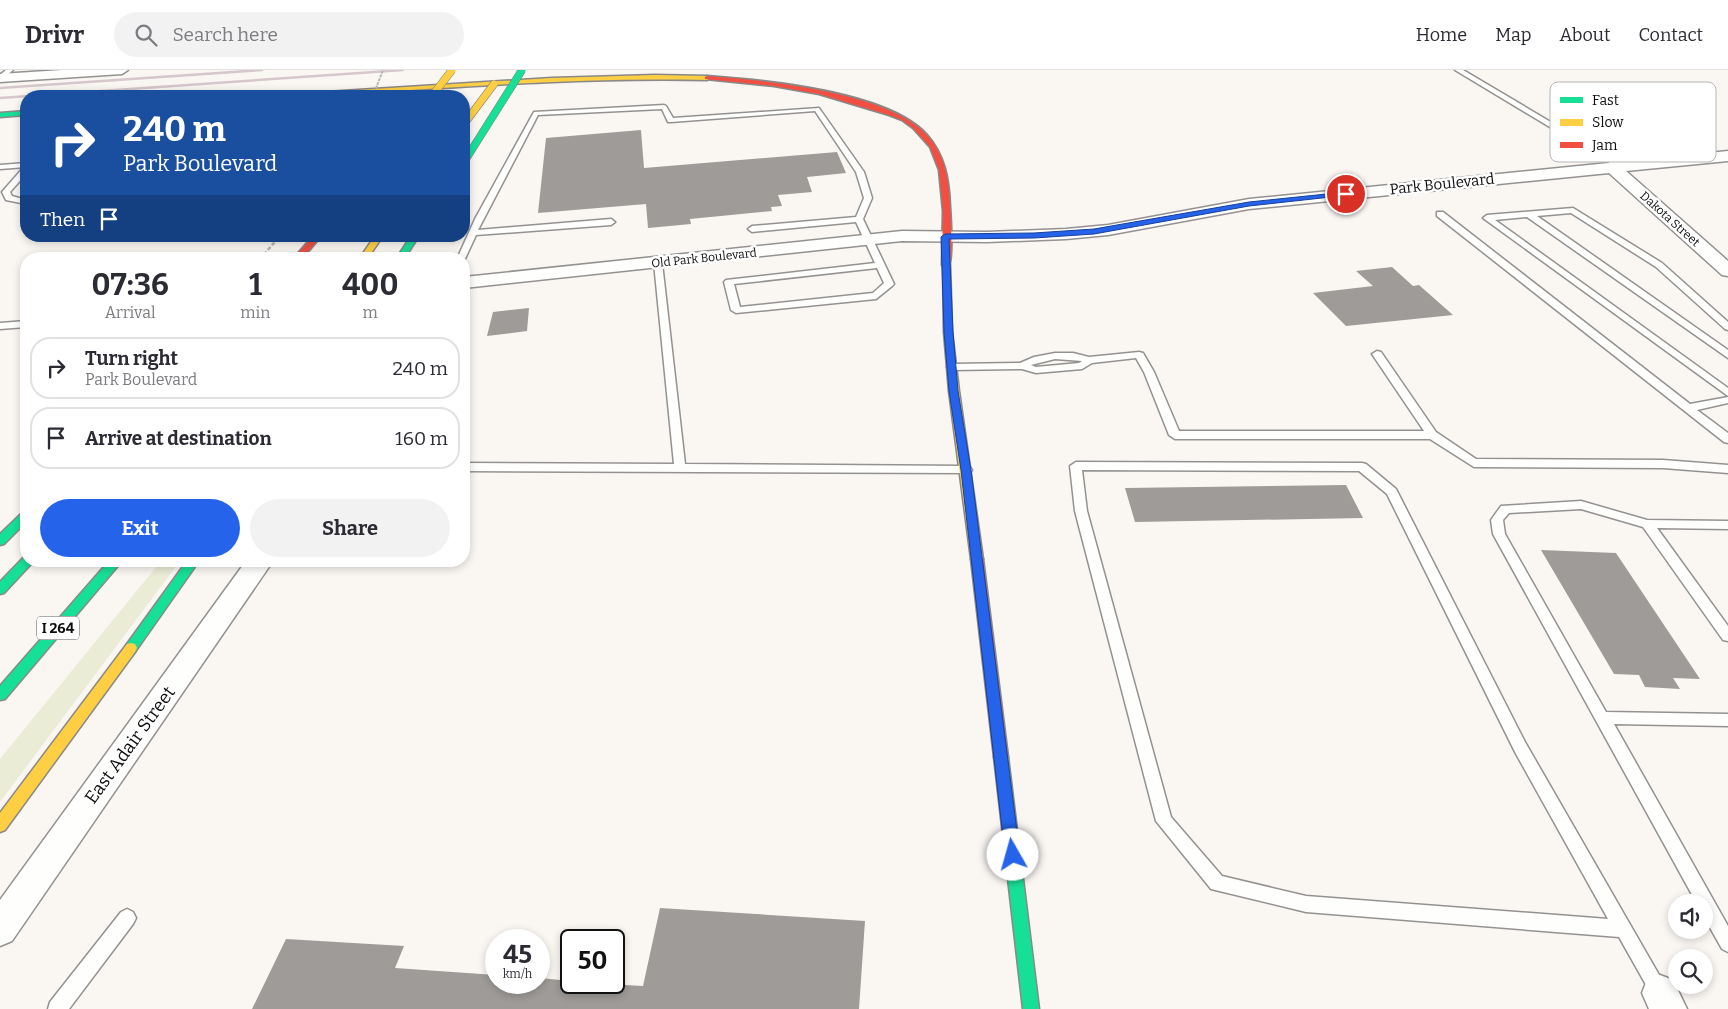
<!DOCTYPE html>
<html lang="en">
<head>
<meta charset="utf-8">
<style>
	body { margin:0; font-family:Bitter,serif; background:#f2f2f3; color:#2b2b33; height:100vh; display:flex; flex-direction:column; font-size:19px; white-space:nowrap }
	* { box-sizing:border-box; margin:0 }
	p { font-size:16px; color:#7c7c81 }
	.icon { flex:none; width:28px; height:28px; fill:none; stroke:currentColor; stroke-width:2; stroke-linecap:round; stroke-linejoin:round }
	.map { position:relative; flex:1; overflow:hidden }
	.sheet { position:absolute; left:20px; top:182px; width:450px; height:315px; display:flex; flex-direction:column; background:#fff; border-radius:20px; box-shadow:0 2px 8px #0003 }
	.sheet>* { flex:none }
	.hud { position:absolute; left:20px; top:20px; width:450px; height:152px; border-radius:20px; box-shadow:0 2px 8px #0003; background:#1a4fa0; color:#fff; overflow:hidden }
	.controls { position:absolute; left:1668px; top:824px; display:grid; gap:10px }
	.controls a { display:grid; place-items:center; width:45px; height:45px; border-radius:50%; background:#fff; box-shadow:0 2px 8px #0003; font-size:25px }
	.speed { position:absolute; left:485px; top:859px; display:flex; gap:10px; font-size:25px; font-weight:700; text-align:center }
	.speed>* { display:grid; place-content:center; width:65px; height:65px; border-radius:50%; background:#fff; box-shadow:0 2px 8px #0003; line-height:1 }
	.speed small { font-size:12px; font-weight:400 }
	.speed .limit { border:2px solid #111; border-radius:8px; background:#fff; color:#111 }
	.pin { position:absolute; display:grid; place-items:center; width:42px; height:42px; color:#fff; margin:-21px; border:2px solid #fff; border-radius:50%; box-shadow:0 1px 5px #0007 }
	.me { position:absolute; width:55px; margin:-28px; rotate:353deg; stroke-linejoin:round; filter:drop-shadow(0 0 4px #0008) }
	.turn { display:flex; align-items:center; gap:18px; height:105px; padding:0 20px; font-size:22px }
	.turn .icon { width:65px; height:65px; stroke-width:2.5 }
	.turn b { display:block; font-size:35px; line-height:42px }
	.then { display:flex; align-items:center; height:48px; padding:0 20px; background:#0003; gap:10px; font-size:19px }
	.eta { display:flex; justify-content:space-evenly; align-items:center; height:85px; text-align:center }
	.eta b { font-size:30px; font-weight:700; line-height:35px }
	.action { display:flex; gap:10px; margin-top:auto; padding:10px 20px }
	.action a { flex:1; height:58px; border-radius:30px; background:#2563eb; color:#fff; font-size:20px; font-weight:700; line-height:58px; text-align:center }
	.action a+a { background:#f2f2f3; color:#2b2b33 }
	ul { padding:0; list-style:none }
	li { display:flex; align-items:center; gap:15px; height:62px; margin:0 10px 8px; padding:0 10px; border:2px solid #e1e1e2; border-radius:20px }
	li div { flex:1 }
	li b { display:block; font-size:19px }
	li em { font-style:normal }
	header { display:flex; align-items:center; gap:30px; box-sizing:border-box; height:70px; padding:0 25px; background:#fff; border-bottom:1px solid #e1e1e2 }
	header strong { font-size:24px }
	nav { display:flex; gap:28px; margin-inline-start:auto; font-size:18px }
	.search { width:350px; height:45px; background:#f2f2f3; display:flex; align-items:center; gap:12px; box-sizing:border-box; padding:0 18px; border-radius:28px; color:#7c7c81; font-size:19px }
	.map>svg:first-child { display:block }
	.green { fill:#eaecd6 }
	.building { fill:#9e9b98 }
	.lines { fill:none; stroke-linecap:round; stroke-linejoin:round }
	.lane-casing { stroke:#949291; stroke-width:3 }
	.street-casing { stroke:#949291; stroke-width:3 }
	.fast-casing { stroke:#8a8987; stroke-width:3 }
	.slow-casing { stroke:#8a8987; stroke-width:3 }
	.jam-casing { stroke:#8a8987; stroke-width:3 }
	.path { stroke:#b8b7b7; stroke-width:2.5; stroke-dasharray:4 2; stroke-linecap:butt }
	.lane { fill:#fefefd; fill-rule:evenodd }
	.street { fill:#fefefd; fill-rule:evenodd }
	.fast { fill:#16e098; fill-rule:evenodd }
	.slow { fill:#ffcf43; fill-rule:evenodd }
	.jam { fill:#f24e42; fill-rule:evenodd }
	.rail { stroke:#d5c7cb; stroke-width:2.5 }
	.fast-bridge-casing { stroke:#81807e; stroke-width:8; stroke-linecap:butt }
	.slow-bridge-casing { stroke:#81807e; stroke-width:8; stroke-linecap:butt }
	.path-bridge { stroke:#b8b7b7; stroke-width:2; stroke-dasharray:3 1; stroke-linecap:butt }
	.fast-bridge { stroke:#16e098; stroke-width:7 }
	.slow-bridge { stroke:#ffcf43; stroke-width:7 }
	.route { fill:#2563eb; stroke:#184099 }
	.labels { text-anchor:middle; stroke-width:5; stroke-linejoin:round; paint-order:stroke }
	.far-street-label { font-size:12px; fill:#0d0d0d; stroke:#fff }
	.shield { fill:#fff; stroke:#565656; stroke-width:1 }
	.shield-label { font-size:14px; font-weight:bold; fill:#0d0d0d }
	.street-label { font-size:15px; fill:#0d0d0d; stroke:#fff }
	.near-street-label { font-size:18px; fill:#0d0d0d; stroke:#fff }
	.key { fill:#fff; stroke:#b6b6b6; stroke-width:1 }
	.key-label { font-size:14px; fill:#0d0d0d }
</style>
</head>
<body>
<header>
<strong>Drivr</strong>
<div class="search"><svg class="icon" aria-label="search" viewBox="0 0 24 24"><circle cx="10" cy="10" r="6"/><path d="M15 15l6 6"/></svg>Search here</div>
<nav><a>Home</a><a>Map</a><a>About</a><a>Contact</a></nav>
</header>
<div class="map">
<svg width="1728" height="939" viewBox="0 0 1728 939">
	<rect width="100%" height="100%" fill="#faf7f3"/>
	<!-- green -->
	<path class="green" d="M161 491H180L0 732V689Z"/>
	<!-- building -->
	<path class="building" d="M641 60 644 98 837 82 846 103 807 107 812 122 778 125 782 136 771 137 772 141 690 149 691 154 648 158 646 134 538 143 546 68Z
		M1392 197 1413 216 1419 215 1453 245 1346 256 1313 223 1373 216 1356 201Z
		M529 238 527 261 487 266 493 242Z
		M1346 415 1363 448 1135 452 1125 418Z
		M1541 480 1616 483 1700 609 1673 608 1680 619 1645 617 1639 605 1614 604Z
		M660 838 865 851 859 939H252L286 869 404 876 395 898 496 905V912H539V908L571 911V912L643 916Z"/>
	<g class="lines">
		<!-- lane casing -->
		<g class="lane-casing">
			<path id="lane" d="M6 0H13L3 9 0 10V5Z
				M1455 0H1463L1625 96 1618 98Z
				M664 35 666 36 673 48 819 38 864 102 872 128 863 149 894 214 892 216 876 229 736 243 731 240 724 212 726 210 875 193 856 152 752 162 748 159 752 156 856 147 864 128 856 102 815 41 671 52H668L662 39 538 45 478 160 611 149 615 152 611 155 476 165 464 191V189H457L475 149 534 42ZM877 198 884 213 873 223 740 237 734 214Z
				M26 93V97L0 99V95Z
				M23 98H26V104L10 122 12 126 26 130V134L6 130 2 122Z
				M1573 138 1662 193 1728 252V260L1725 259 1656 197 1571 143 1537 146 1728 280V288L1527 147 1495 150 1728 318V326L1483 148 1487 145Z
				M1437 142H1443L1690 334 1728 327V333L1697 340 1728 363V373L1724 372 1437 146Z
				M658 190 662 193 685 394 966 396 970 397 972 400 970 403 464 401V393L674 394 654 193Z
				M26 251V257L0 259V253Z
				M1377 281 1381 282 1436 362 1476 389 1663 390 1728 395V403L1663 398 1474 397 1430 369H1175L1169 365 1144 302 1136 288 1092 293 1082 299 1036 303 1022 299 952 300 947 297 952 294 1020 293 1034 287 1055 283H1073L1089 287 1139 282 1143 283 1154 302 1179 361H1424L1372 284ZM1055 289 1082 291 1079 293 1036 297 1031 295Z
				M1076 392 1362 393 1366 394 1396 419 1525 672 1666 917 1669 923 1666 929 1660 932 1654 929 1619 867 1306 842 1211 819 1156 751 1075 441 1070 396ZM1082 400 1359 401 1387 424 1515 682 1608 849 1306 826 1222 806 1171 747 1087 441Z
				M1581 431 1647 450 1728 451V459L1657 458 1728 556V571L1723 570 1643 457 1581 439 1509 443 1503 450 1505 464 1606 642 1728 644V656L1614 654 1728 856V882L1722 879 1704 847V832H1696L1493 464 1491 450 1501 436Z
				M127 839 133 842 136 848 133 854 69 939H48L50 932 121 842Z"/>
		</g>
		<!-- street casing -->
		<g class="street-casing">
			<path id="street" d="M62 0H128L122 4 0 12V4Z
				M1728 81V91L1626 101 1728 191V206L1722 205 1609 103 1249 139 1108 165 1066 169 987 172 902 171 464 218V207L902 161 987 162 1066 159 1108 155 1249 129Z
				M246 491H273L12 871 0 876V830Z
				M1660 905 1673 910 1687 939H1649L1642 923 1647 910Z"/>
		</g>
		<!-- fast casing -->
		<g class="fast-casing">
			<path id="fast" d="M26 41V45L0 47V43Z
				M411 166H419L404 189H396Z
				M26 442V452L4 474 0 475V464L22 443Z
				M26 487V491H33L31 494 4 523 0 524V512L23 488Z
				M109 491H122L5 629 0 630V616Z
				M187 491H199L135 582 131 583 127 582 125 578 127 574Z
				M1001 681 1006 683 1008 687 1039 939H1023L994 687 996 683Z"/>
		</g>
		<!-- slow casing -->
		<g class="slow-casing">
			<path id="slow" d="M655 5 707 6 710 8 707 10C577 7 448 18 319 26H291L294 24 552 8Z
				M375 166H383L367 189H359Z
				M943 193 950 195 952 262 959 321 983 489 977 493 971 489 949 321 944 262Z
				M131 573 135 574 137 578 135 582 5 760 0 762V743L127 574Z"/>
		</g>
		<!-- jam casing -->
		<g class="jam-casing">
			<path id="jam" d="M707 6C763 10 889 22 927 65 945 85 949 110 950 136 951 151 953 184 949 197L942 195 943 141 939 100 930 77 913 58 902 50 889 45 819 24 774 16 705 9V7Z
				M313 166H321L302 189H293Z
				M977 485 983 489 1008 687 1006 691 1001 693 996 691 994 687 971 489Z"/>
		</g>
		<!-- path -->
		<path class="path" d="M260 189 280 166"/>
		<!-- lane -->
		<use href="#lane" class="lane"/>
		<!-- street -->
		<use href="#street" class="street"/>
		<!-- fast -->
		<use href="#fast" class="fast"/>
		<!-- slow -->
		<use href="#slow" class="slow"/>
		<!-- jam -->
		<use href="#jam" class="jam"/>
		<!-- rail -->
		<path class="rail" d="M0 18 262 0
			M0 28 403 0"/>
		<!-- fast-bridge casing -->
		<g class="fast-bridge-casing">
			<path id="fast-bridge" d="M464 92 522 0"/>
		</g>
		<!-- slow-bridge casing -->
		<g class="slow-bridge-casing">
			<path id="slow-bridge" d="M432 26 452 0
				M464 54 494 14"/>
		</g>
		<!-- path-bridge -->
		<path class="path-bridge" d="M373 26 383 0"/>
		<!-- fast-bridge -->
		<use href="#fast-bridge" class="fast-bridge"/>
		<!-- slow-bridge -->
		<use href="#slow-bridge" class="slow-bridge"/>
	</g>
	<!-- route -->
	<path class="route" d="M1346 122 1350 124 1349 125 1249 136 1094 164 1034 168 949 169 953 262 958 321 971 400 1020 785 1018 790 1013 792 1007 790 1005 785 961 400 949 321 944 262 941 167 945 164 1034 163 1094 159 1249 132Z"/>
	<g class="labels">
		<!-- far-street labels -->
		<g class="far-street-label">
			<text transform="translate(1670 149) rotate(42)" y="4">Dakota Street</text>
			<text transform="translate(704 188) rotate(-6)" y="4">Old Park Boulevard</text>
		</g>
		<!-- shield labels -->
		<rect class="shield" x="37" y="546.5" width="42" height="23" rx="4"/>
		<g class="shield-label">
			<text x="58" y="563">I 264</text>
		</g>
		<!-- street labels -->
		<g class="street-label">
			<text transform="translate(1442 114) rotate(-6)" y="5">Park Boulevard</text>
		</g>
		<!-- near-street labels -->
		<g class="near-street-label">
			<text transform="translate(130 675) rotate(-54)" y="6">East Adair Street</text>
		</g>
	</g>
	<!-- legend -->
	<rect x="1550" y="12" width="166" height="80" rx="8" class="key"/>
	<rect x="1560" y="27" width="23" height="6" fill="#16e098"/>
	<rect x="1560" y="49" width="23" height="7" fill="#ffcf43"/>
	<rect x="1560" y="72" width="23" height="6" fill="#f24e42"/>
	<g class="key-label">
		<text x="1592" y="35">Fast</text>
		<text x="1592" y="57">Slow</text>
		<text x="1592" y="80">Jam</text>
	</g>
</svg>
<div class="controls">
<a><svg class="icon" aria-label="sound" viewBox="0 0 24 24"><path d="M4 9h4l5-4v14l-5-4H4zM17 9q2 3 0 6"/></svg></a>
<a><svg class="icon" aria-label="search" viewBox="0 0 24 24"><circle cx="10" cy="10" r="6"/><path d="M15 15l6 6"/></svg></a>
</div>
<div class="speed"><div>45<small>km/h</small></div><div class="limit">50</div></div>
<div class="pin" style="left:1346px;top:124px;background:#d93025"><svg class="icon" aria-label="arrive" viewBox="0 0 24 24"><path d="M6 21V4h12l-3 4 3 4H6"/></svg></div>
<svg class="me" style="left:1013px;top:785px" viewBox="-20 -20 40 40"><circle r="19" fill="#fff"/><path d="M0-13L10 11 0 6-10 11z" fill="#2563eb"/></svg>
<div class="hud">
<div class="turn"><svg class="icon" aria-label="right" viewBox="0 0 24 24"><path d="M7 20v-9h11M14 6l5 5-5 5"/></svg><div><b>240 m</b>Park Boulevard</div></div>
<div class="then">Then<svg class="icon" aria-label="arrive" viewBox="0 0 24 24"><path d="M6 21V4h12l-3 4 3 4H6"/></svg></div>
</div>
<section class="sheet">
<div class="eta">
<div><b>07:36</b><p>Arrival</p></div>
<div><b>1</b><p>min</p></div>
<div><b>400</b><p>m</p></div>
</div>
<ul>
<li><svg class="icon" aria-label="right" viewBox="0 0 24 24"><path d="M7 20v-9h11M14 6l5 5-5 5"/></svg><div><b>Turn right</b><p>Park Boulevard</p></div><em>240 m</em></li>
<li><svg class="icon" aria-label="arrive" viewBox="0 0 24 24"><path d="M6 21V4h12l-3 4 3 4H6"/></svg><div><b>Arrive at destination</b></div><em>160 m</em></li>
</ul>
<div class="action"><a>Exit</a><a>Share</a></div>
</section>
</div>
</body>
</html>
